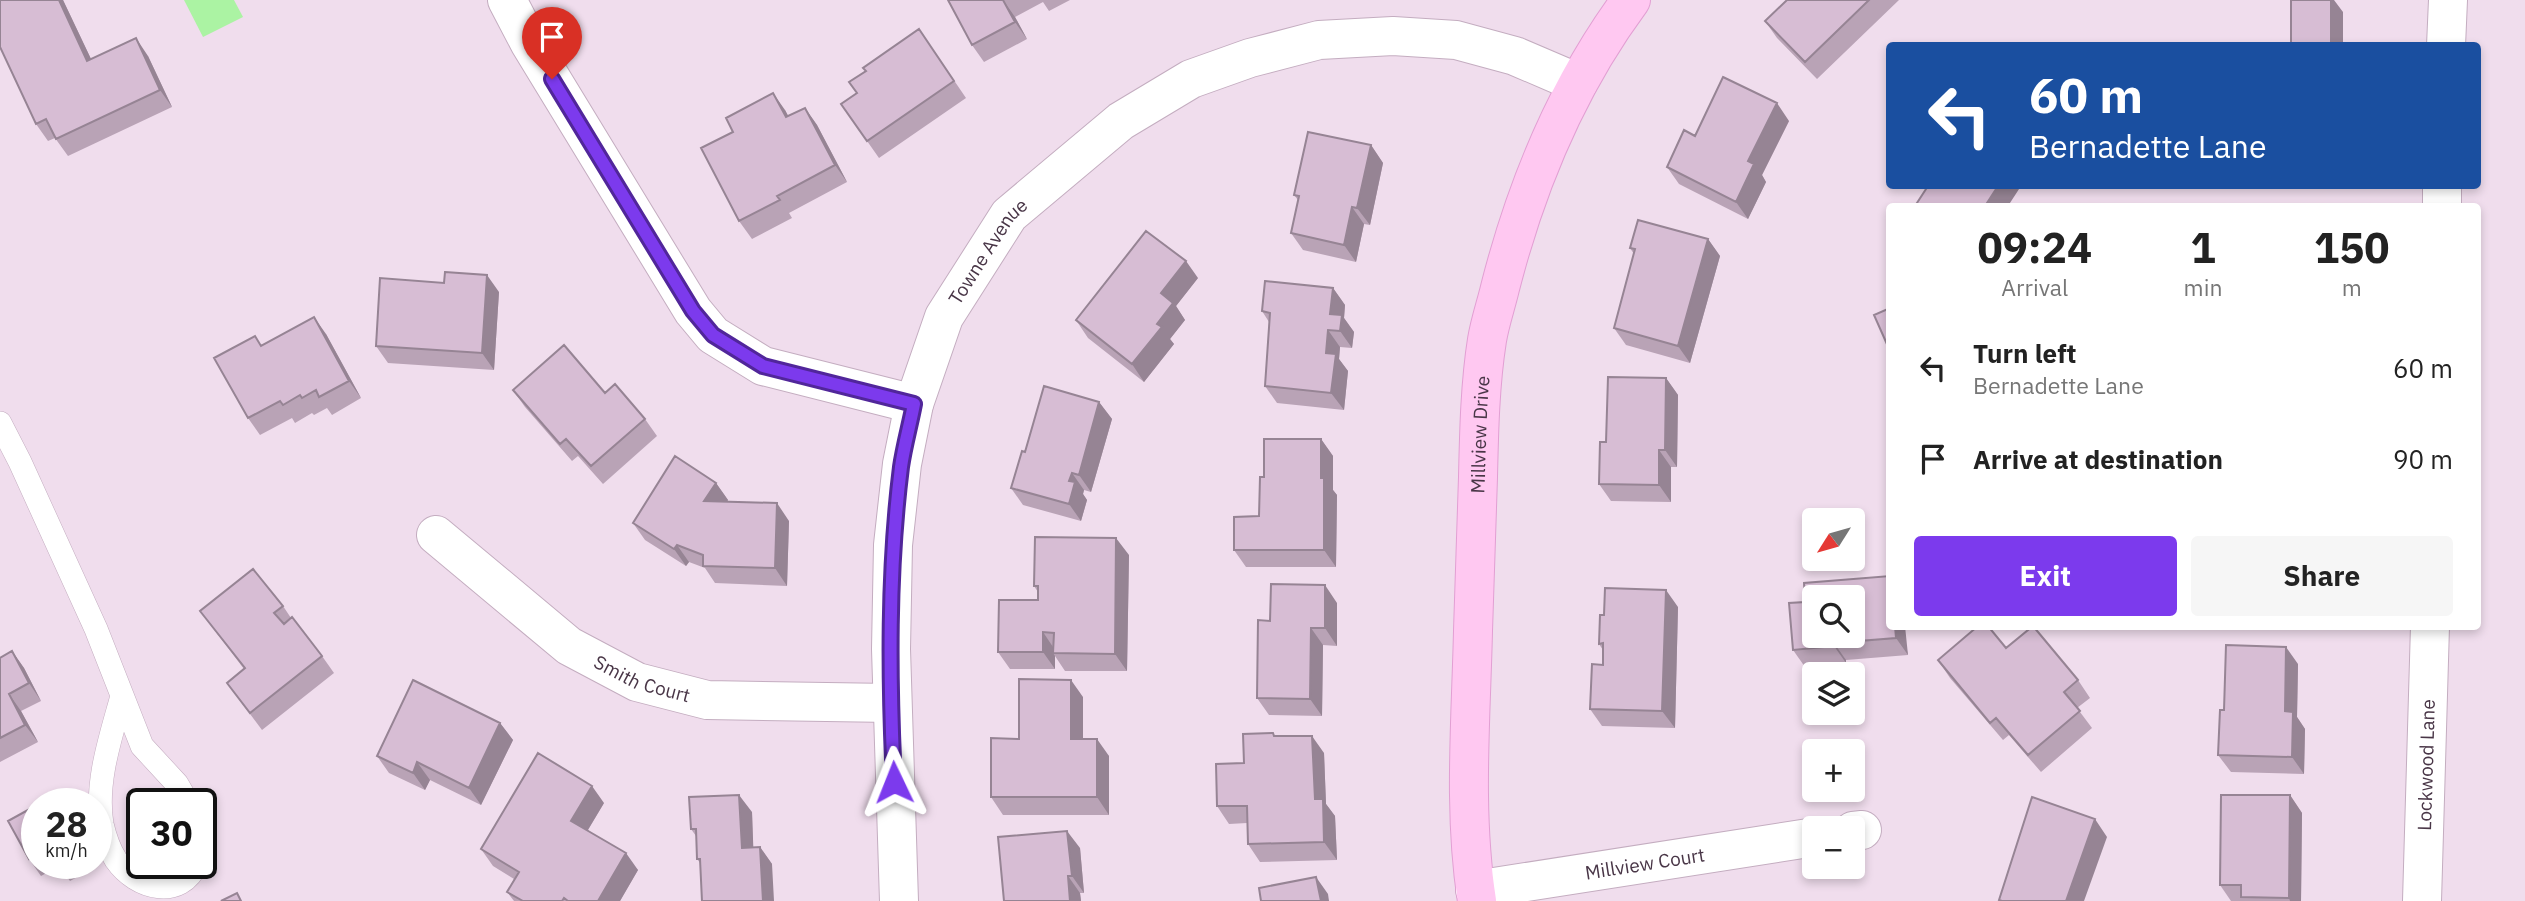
<!DOCTYPE html>
<html lang="en">
<head>
<meta charset="utf-8">
<style>
	body { margin:0; font-family:"IBM Plex Sans",sans-serif; background:#f6f6f6; color:#222; height:100vh; display:flex; flex-direction:column; font-size:26px; white-space:nowrap }
	* { box-sizing:border-box; margin:0 }
	p { font-size:23px; color:#767676 }
	.icon { flex:none; width:38px; height:38px; fill:none; stroke:currentColor; stroke-width:2; stroke-linecap:round; stroke-linejoin:round }
	.map { position:relative; flex:1; overflow:hidden }
	.side { position:absolute; left:1886px; top:203px; width:595px; height:427px; display:flex; flex-direction:column; background:#fff; border-radius:7px; box-shadow:0 4px 10px #0003 }
	.side>* { flex:none }
	.banner { position:absolute; left:1886px; top:42px; width:595px; height:147px; border-radius:7px; box-shadow:0 4px 10px #0003; background:#1a4fa0; color:#fff; overflow:hidden }
	.needle { width:46px; rotate:233deg }
	.controls { position:absolute; left:1802px; top:508px; display:grid; gap:14px }
	.controls a { display:grid; place-items:center; width:63px; height:63px; border-radius:7px; background:#fff; box-shadow:0 4px 10px #0003; font-size:35px }
	.speed { position:absolute; left:21px; top:788px; display:flex; gap:14px; font-size:35px; font-weight:700; text-align:center }
	.speed>* { display:grid; place-content:center; width:91px; height:91px; border-radius:50%; background:#fff; box-shadow:0 4px 10px #0003; line-height:1 }
	.speed small { font-size:18px; font-weight:400 }
	.speed .limit { border:4px solid #111; border-radius:10px; background:#fff; color:#111 }
	.pin { position:absolute; display:grid; place-items:center; width:60px; height:60px; color:#fff; margin:-72px -30px; border-radius:50% 50% 50% 0; rotate:-45deg; box-shadow:0 0 7px #0007 }
	.pin .icon { rotate:45deg }
	.me { position:absolute; width:77px; margin:-38px; rotate:358deg; stroke-linejoin:round; filter:drop-shadow(0 0 5px #0008) }
	.turn { display:flex; align-items:center; gap:24px; height:147px; padding:0 28px; font-size:32px }
	.turn .icon { width:91px; height:91px; stroke-width:2.5 }
	.turn b { display:block; font-size:49px; line-height:60px }
	.eta { display:flex; justify-content:space-evenly; align-items:center; height:119px; text-align:center }
	.eta b { font-size:42px; font-weight:700; line-height:49px }
	.cta { display:flex; gap:14px; margin-top:auto; padding:14px 28px }
	.cta a { flex:1; height:80px; border-radius:7px; background:#7c3aed; color:#fff; font-size:28px; font-weight:700; line-height:80px; text-align:center }
	.cta a+a { background:#f6f6f6; color:#222 }
	ul { padding:0; list-style:none }
	li { display:flex; align-items:center; gap:21px; height:91px; padding:0 28px }
	li div { flex:1 }
	li b { display:block; font-size:26px }
	li em { font-style:normal }
	.map>svg:first-child { display:block }
	.residential { fill:#f0dded; fill-rule:evenodd }
	.water { fill:#abf3a3 }
	.lines { fill:none; stroke-linecap:round; stroke-linejoin:round }
	.lane-casing { stroke:#c4adc0; stroke-width:24 }
	.street-casing { stroke:#c4adc0; stroke-width:40 }
	.secondary-casing { stroke:#e29fd3; stroke-width:40 }
	.lane { stroke:#fff; stroke-width:23 }
	.street { stroke:#fff; stroke-width:38 }
	.secondary { stroke:#ffc8f1; stroke-width:38 }
	.wall { fill:#b9a3b6 }
	.shaded-wall { fill:#968494 }
	.building { fill:#d7bdd4; stroke:#968494; stroke-width:2; fill-rule:evenodd }
	.route-casing { stroke:#51269a; stroke-width:18 }
	.route { stroke:#7c3aed; stroke-width:12 }
	.labels { text-anchor:middle; stroke-width:5; stroke-linejoin:round; paint-order:stroke }
	.street-label { font-size:19px; fill:#493647; stroke:#fff }
</style>
</head>
<body>
<div class="map">
<svg width="2525" height="901" viewBox="0 0 2525 901">
	<rect width="100%" height="100%" fill="#f5e8f2"/>
	<!-- residential -->
	<path class="residential" d="M0 0H2525V901H0ZM1890 46H2478V186H1890ZM1890 206H2478V626H1890ZM1815 520H1853V558H1815ZM1815 597H1853V635H1815ZM1815 674H1853V712H1815ZM1815 751H1853V789H1815ZM37 803H96V863H37ZM142 803H201V863H142ZM1815 828H1853V866H1815Z"/>
	<!-- water -->
	<path class="water" d="M184 0H234L243 17 203 37Z"/>
	<g class="lines">
		<!-- lane casing -->
		<g class="lane-casing">
			<path id="lane" d="M0 423 20 462 96 629 142 746 177 784 188 803
				M122 696C111 736 95 782 102 824 105 837 109 849 116 860 136 889 181 901 197 863"/>
		</g>
		<!-- street casing -->
		<g class="street-casing">
			<g id="street">
				<path d="M507 0 529 42 693 311 713 335 763 366 914 404"/>
				<path d="M2446 46 2448 0"/>
				<path d="M2442 206V186"/>
				<path id="s1" d="M436 535 569 646 637 682 707 700 891 703"/>
				<path d="M1853 831 1862 830"/>
				<path id="s2" d="M1475 890 1815 837"/>
				<path id="s3" d="M899 901 891 649 893 545 902 464 914 404 944 317 1009 215 1121 121 1191 79 1250 58 1319 40 1393 36 1456 40 1515 56 1578 83"/>
				<path id="s4" d="M2422 901 2430 626"/>
			</g>
		</g>
		<!-- secondary casing -->
		<g class="secondary-casing">
			<g id="secondary">
				<path id="s5" d="M1477 901C1463 812 1471 720 1473 631 1475 580 1476 528 1478 477 1479 432 1480 384 1487 340 1490 322 1496 305 1500 288 1526 186 1568 85 1631 0"/>
			</g>
		</g>
		<!-- lane -->
		<use href="#lane" class="lane"/>
		<!-- street -->
		<use href="#street" class="street"/>
		<!-- secondary -->
		<use href="#secondary" class="secondary"/>
	</g>
	<!-- wall -->
	<path class="wall" d="M0 0H63L91 59 148 56 172 107 68 156 55 138 48 141 36 124Z
		M948 0H1070L1049 11 1043 2 1015 17 1027 39 984 62 972 45Z
		M1787 0H1899L1817 79 1777 38 1765 21Z
		M919 29 966 98 879 158 841 104 857 93 866 71Z
		M805 108 817 125 847 182 789 213 792 218 752 239 739 221 785 110 788 116Z
		M1789 121 1762 175 1766 182 1748 219 1679 184 1667 167 1695 136Z
		M1371 145 1383 163 1370 225 1364 224 1356 262 1303 250 1291 233 1298 200 1294 195Z
		M1708 239 1720 256 1690 363 1626 345 1614 328 1634 254 1630 248Z
		M1198 278 1176 306 1185 320 1170 339 1174 344 1144 382 1088 338 1076 320Z
		M1333 288 1345 305 1344 318 1354 332 1352 348 1340 347 1339 359 1348 371 1344 410 1277 403 1265 386 1269 322 1262 311Z
		M499 292 494 370 388 363 376 346Z
		M326 334 361 398 332 415 327 408 314 415 312 413 295 423 292 418 260 435 248 418 262 346Z
		M1666 378 1678 395 1677 467H1671V502L1611 501 1599 484 1606 442Z
		M513 390 605 393 645 419 657 436 603 484 578 456 572 461 525 407Z
		M1099 402 1112 419 1091 492 1084 490 1083 494 1087 500 1081 521 1023 505 1011 488 1025 452Z
		M1321 439 1333 456V490L1337 495 1336 567H1246L1234 550 1259 516 1264 477Z
		M716 483 728 500 727 502 789 521 787 586 715 583 705 568 689 562 686 566 645 540 633 523Z
		M1129 555 1127 671H1065L1055 656V669H1010L998 652 1038 600V592L1034 586Z
		M1890 576 1908 655 1846 660V663L1805 667 1793 650 1805 602Z
		M1337 603V646L1323 645 1322 716 1269 715 1257 698 1270 621Z
		M283 606 291 618 322 656 334 673 262 730 227 683 244 669 200 611Z
		M1678 607 1675 728 1602 726 1590 709 1603 665V650L1599 644 1604 615Z
		M2006 648 2078 680 2090 698 2077 708 2092 728 2041 772 2009 735 2003 740 1950 678 1938 660Z
		M12 651 24 668 41 701 21 711 38 742 0 762V658Z
		M2298 664 2297 717 2305 729 2304 774 2231 772 2218 755 2224 710Z
		M1083 697V739L1109 756V815H1003L991 797 1019 739Z
		M500 723 513 740 481 805 430 780 425 790 389 773 377 756Z
		M1276 736 1324 753 1326 804 1335 816 1337 860 1260 862 1248 844 1247 823 1229 824 1217 806 1244 763Z
		M2290 795 2302 813 2301 901H2231L2220 885Z
		M604 803 588 830 638 870 620 901H514L507 892 514 879 493 866 481 849Z
		M37 805V863H89L92 869 70 881 59 866 41 876 29 859Z
		M752 812 753 848 760 847 772 864H701L697 859 696 836 691 829Z
		M1080 848 1084 893H1080L1081 901H1004Z"/>
	<!-- shaded-wall -->
	<path class="shaded-wall" d="M59 0H63L100 78 87 61Z
		M1003 0 1015 17 1027 39 1015 22Z
		M2331 0H2334L2343 12V46H2331Z
		M136 38 148 56 172 107 160 90Z
		M773 93 785 110 798 134 786 117Z
		M1777 103 1789 121 1762 175 1766 182 1748 219 1736 202 1748 161Z
		M805 108 817 125 847 182 835 165Z
		M1371 145 1383 163 1370 225 1357 208Z
		M1998 186H2021L2008 206H1985Z
		M1352 207 1364 224 1356 262 1344 245Z
		M1708 239 1720 256 1690 363 1678 346Z
		M1186 261 1198 278 1176 306 1185 320 1170 339 1174 344 1144 382 1132 364 1161 293Z
		M487 275 499 292 494 370 482 353Z
		M1333 288 1345 305 1344 318 1354 332 1352 348 1340 331 1330 314Z
		M314 317 326 334 361 398 349 381Z
		M1328 330 1340 347 1339 359 1348 371 1344 410 1331 393 1326 353Z
		M1666 378 1678 395 1677 467 1665 450Z
		M1099 402 1112 419 1091 492 1079 475Z
		M1321 439 1333 456V490L1337 495 1336 567 1324 550 1321 478Z
		M1659 450 1671 467V502L1659 485Z
		M1072 473 1084 490 1083 494 1087 500 1081 521 1069 504V481Z
		M716 483 728 500 716 518 704 501Z
		M777 503 789 521 787 586 775 568Z
		M1116 538 1129 555 1127 671 1115 654Z
		M677 545 689 562 686 566 674 549Z
		M1325 585 1337 603V646L1325 628Z
		M1666 590 1678 607 1675 728 1662 711Z
		M1895 626H1905L1908 655 1896 638Z
		M1311 628 1323 645 1322 716 1310 699Z
		M1043 632 1055 650 1053 653 1055 656V669L1043 652Z
		M1834 643 1846 660V663L1834 646Z
		M2286 647 2298 664 2297 717 2305 729 2304 774 2292 757 2285 711Z
		M12 651 24 668 41 701 29 683Z
		M1071 680 1083 697V756L1071 739Z
		M9 694 21 711 38 742 25 725Z
		M500 723 513 740 481 805 469 788Z
		M1312 736 1324 753 1326 804 1335 816 1337 860 1324 842 1315 799Z
		M1097 739 1109 756V815L1097 797Z
		M417 762 430 780 425 790 413 773Z
		M592 786 604 803 583 838 571 821Z
		M739 795 752 812 754 866 742 848Z
		M2290 795 2302 813 2301 901H2290L2289 898Z
		M2095 819 2107 837 2084 901H2066Z
		M1067 831 1080 848 1084 893 1072 876Z
		M760 847 772 864 774 901H763Z
		M626 853 638 870 620 901H598Z
		M1068 876 1080 893 1081 901H1070Z
		M1316 877 1328 894 1329 901H1321Z"/>
	<!-- building -->
	<path class="building" d="M0 0H59L87 61 136 38 160 90 56 139 46 119 36 124 0 47Z
		M948 0H1003L1015 22 972 45Z
		M1787 0H1869L1805 62 1765 21Z
		M2291 0H2331V46H2291Z
		M919 29 954 81 867 141 841 104 857 93 849 82 866 71 863 68Z
		M1723 77 1777 103 1748 161 1754 164 1736 202 1667 167 1684 130 1695 136Z
		M773 93 786 117 805 108 835 165 777 196 780 200 739 221 701 148 733 132 726 118Z
		M1308 132 1371 145 1357 208 1352 207 1344 245 1291 233 1299 196 1294 195Z
		M1928 186H1998L1985 206 1977 205 1976 206H1915Z
		M1638 220 1708 239 1678 346 1614 328 1635 249 1630 248Z
		M1146 231 1186 261 1161 293 1173 303 1157 324 1162 327 1132 364 1076 320Z
		M445 272 487 275 482 353 376 346 380 278 444 283Z
		M1265 281 1333 288 1330 314 1342 315 1340 331 1328 330 1326 353 1336 354 1331 393 1265 386 1270 313 1262 311Z
		M1890 308V351L1874 315Z
		M314 317 349 381 319 397 316 390 302 398 300 395 283 405 280 401 248 418 214 358 255 336 261 346Z
		M564 345 605 393 615 384 645 419 591 466 566 439 560 444 513 390Z
		M1608 377 1666 378 1665 450H1659V485L1599 484 1600 442H1606Z
		M1044 386 1099 402 1079 475 1072 473 1069 481 1075 482 1069 504 1011 488 1022 451 1025 452Z
		M1264 439H1321V478H1324V550H1234V517L1259 516 1260 477H1264Z
		M675 456 716 483 704 501 777 503 775 568 703 566V555L677 545 674 549 633 523Z
		M1035 537 1116 538 1115 654 1053 653 1054 633 1043 632V652H998L999 600H1038V586H1034Z
		M253 569 283 606 274 613 284 624 292 617 322 656 250 713 227 683 245 668 200 611Z
		M1890 576V626H1895L1896 638 1834 643V646L1793 650 1789 603 1805 602 1804 583ZM1815 597H1853V635H1815Z
		M1271 584 1325 585V628H1311L1310 699 1257 698 1258 620 1270 621Z
		M1605 588 1666 590 1662 711 1590 709 1592 664 1603 665V643L1599 644 1600 615H1604Z
		M1978 626H1988L2006 648 2033 626 2078 680 2064 692 2080 711 2028 755 1996 718 1990 723 1938 660Z
		M2226 645 2286 647 2285 711 2293 712 2292 757 2218 755 2220 710H2224Z
		M12 651 29 683 9 694 25 725 0 738V658Z
		M1019 679 1071 680V739H1097V797H991V738L1019 739Z
		M413 680 500 723 469 788 417 762 413 773 377 756Z
		M1273 733 1274 736H1312L1315 799H1323L1324 842 1248 844 1247 806H1217L1216 764 1244 763 1243 734Z
		M538 753 592 786 571 821 626 853 598 901H568L564 898 562 901H523L507 892 519 872 481 849Z
		M739 795 742 848 760 847 763 901H702L700 859H697L696 829H691L689 797Z
		M2221 795H2290L2289 898 2241 897V885H2220Z
		M53 796 57 803H40Z
		M2032 797 2095 819 2066 901H2002L1999 900Z
		M37 805V854L29 859 8 821Z
		M1067 831 1072 876H1068L1070 901H1004L998 837Z
		M1316 877 1321 901H1261L1259 888Z
		M237 893 241 901H221Z"/>
	<g class="lines">
		<!-- route casing -->
		<g class="route-casing">
			<path id="route" d="M552 79 693 311 713 335 763 366 914 404C910 425 904 446 901 467 888 571 889 677 894 782"/>
		</g>
		<!-- route -->
		<use href="#route" class="route"/>
	</g>
	<g class="labels">
		<!-- street labels -->
		<g class="street-label">
			<text dy="7" stroke="none"><textPath href="#s3" startOffset="670">Towne Avenue</textPath></text>
			<text dy="7" stroke="none"><textPath href="#s5" startOffset="467">Millview Drive</textPath></text>
			<text dy="7" stroke="none"><textPath href="#s1" startOffset="254">Smith Court</textPath></text>
			<text dy="7" stroke="none"><textPath href="#s4" startOffset="136">Lockwood Lane</textPath></text>
			<text dy="7" stroke="none"><textPath href="#s2" startOffset="172">Millview Court</textPath></text>
		</g>
	</g>
</svg>
<div class="controls">
<a><svg class="needle" viewBox="-14 -14 28 28"><path d="M0-13l5 13h-10z" fill="#e53935"/><path d="M0 13l5-13h-10z" fill="#767676"/></svg></a>
<a><svg class="icon" aria-label="search" viewBox="0 0 24 24"><circle cx="10" cy="10" r="6"/><path d="M15 15l6 6"/></svg></a>
<a><svg class="icon" aria-label="layers" viewBox="0 0 24 24"><path d="M12 4l9 5-9 5-9-5zM3 14l9 5 9-5"/></svg></a>
<a>+</a>
<a>−</a>
</div>
<div class="speed"><div>28<small>km/h</small></div><div class="limit">30</div></div>
<div class="pin" style="left:552px;top:79px;background:#d93025"><svg class="icon" aria-label="arrive" viewBox="0 0 24 24"><path d="M6 21V4h12l-3 4 3 4H6"/></svg></div>
<svg class="me" style="left:894px;top:782px" viewBox="-20 -20 40 40"><path d="M0-17L14 15 0 8-14 15z" fill="#7c3aed" stroke="#fff" stroke-width="4"/></svg>
<div class="banner">
<div class="turn"><svg class="icon" aria-label="left" viewBox="0 0 24 24"><path d="M17 20v-9H6M10 6l-5 5 5 5"/></svg><div><b>60 m</b>Bernadette Lane</div></div>
</div>
<section class="side">
<div class="eta">
<div><b>09:24</b><p>Arrival</p></div>
<div><b>1</b><p>min</p></div>
<div><b>150</b><p>m</p></div>
</div>
<ul>
<li><svg class="icon" aria-label="left" viewBox="0 0 24 24"><path d="M17 20v-9H6M10 6l-5 5 5 5"/></svg><div><b>Turn left</b><p>Bernadette Lane</p></div><em>60 m</em></li>
<li><svg class="icon" aria-label="arrive" viewBox="0 0 24 24"><path d="M6 21V4h12l-3 4 3 4H6"/></svg><div><b>Arrive at destination</b></div><em>90 m</em></li>
</ul>
<div class="cta"><a>Exit</a><a>Share</a></div>
</section>
</div>
</body>
</html>
